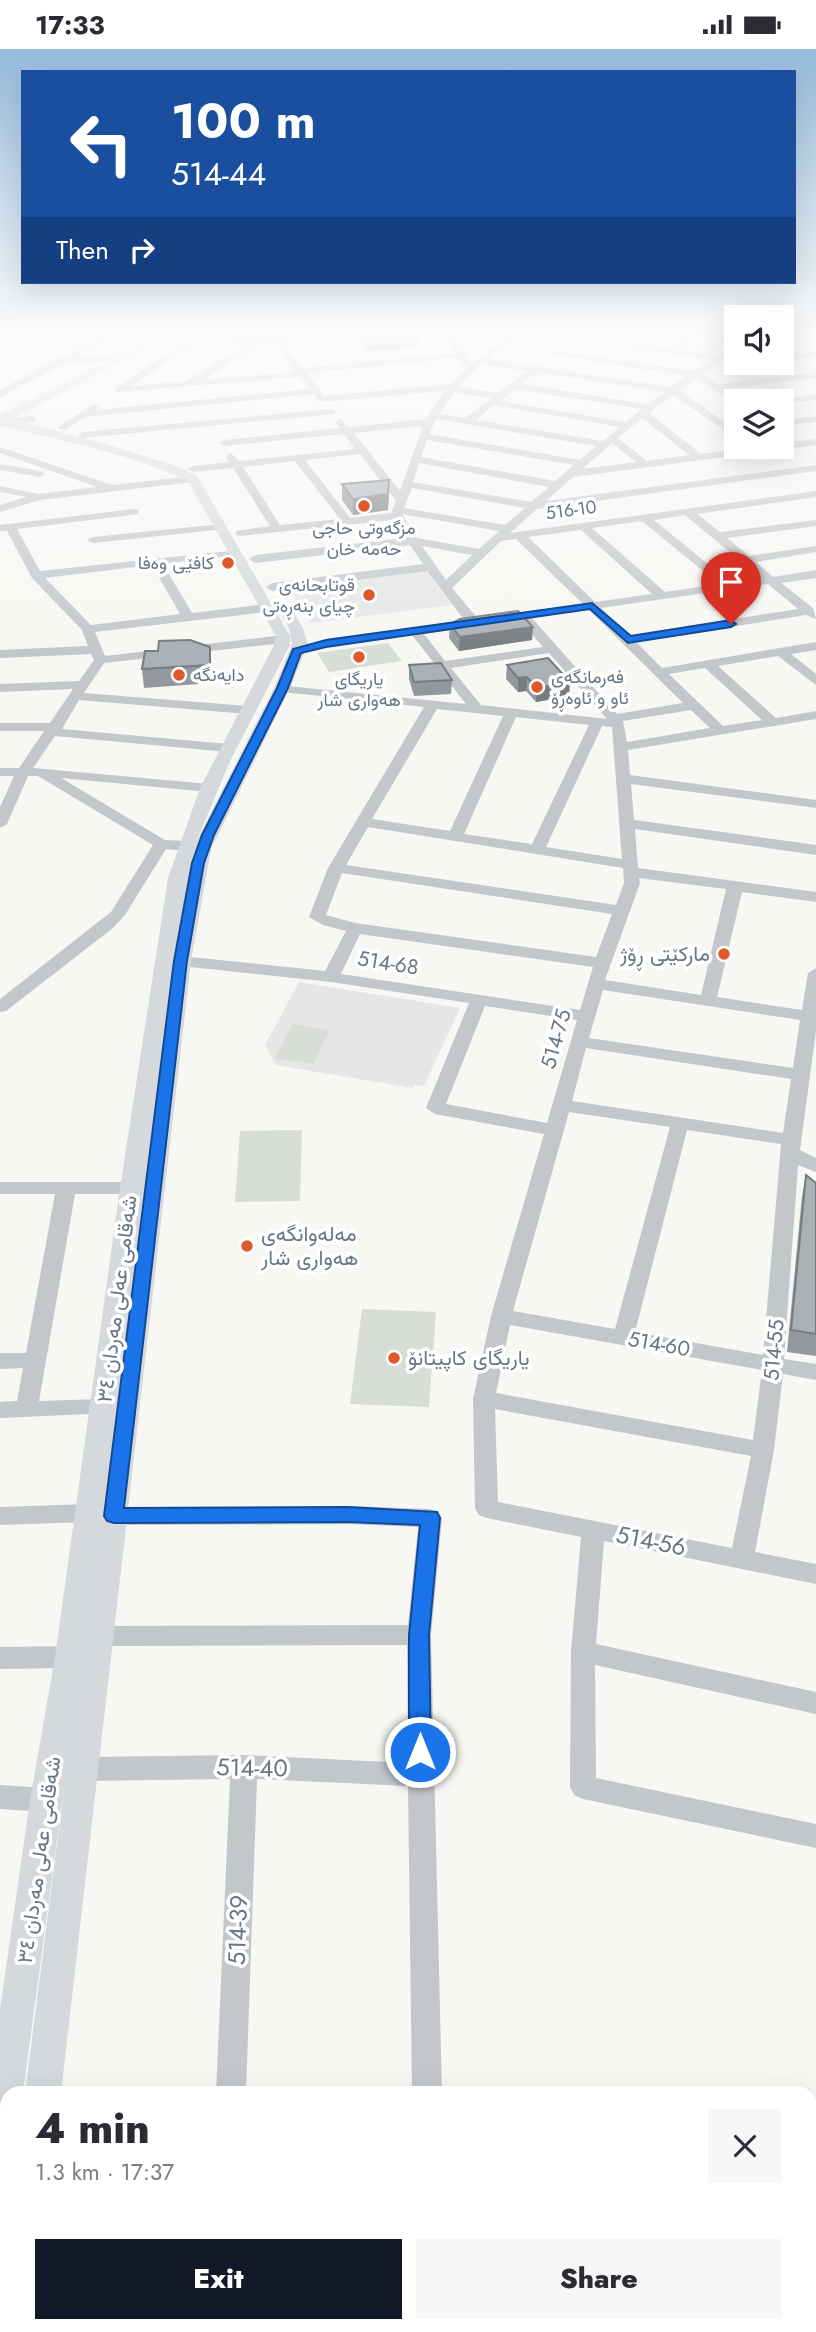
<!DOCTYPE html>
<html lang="en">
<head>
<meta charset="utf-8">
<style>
	body { margin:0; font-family:Jost,Vazirmatn,sans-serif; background:#f7f7f7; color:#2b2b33; height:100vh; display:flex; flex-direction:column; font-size:26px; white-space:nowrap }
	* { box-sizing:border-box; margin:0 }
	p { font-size:23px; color:#7c7c81 }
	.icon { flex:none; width:38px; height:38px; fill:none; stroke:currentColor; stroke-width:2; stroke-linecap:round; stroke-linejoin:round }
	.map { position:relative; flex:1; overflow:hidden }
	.drawer { position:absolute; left:0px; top:2037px; width:817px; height:247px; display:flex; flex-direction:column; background:#fff; border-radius:21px 21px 0 0; box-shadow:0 7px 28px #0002 }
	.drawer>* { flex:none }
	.top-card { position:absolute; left:21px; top:21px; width:775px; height:214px; border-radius:0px; box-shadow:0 7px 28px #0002; background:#1a4fa0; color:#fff; overflow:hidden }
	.buttons { position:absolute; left:724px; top:256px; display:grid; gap:14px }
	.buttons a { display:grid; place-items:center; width:70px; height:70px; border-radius:0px; background:#fff; box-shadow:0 7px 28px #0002; font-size:35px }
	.pin { position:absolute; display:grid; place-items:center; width:60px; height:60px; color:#fff; margin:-72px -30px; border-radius:50% 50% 50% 0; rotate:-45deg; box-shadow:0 0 7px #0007 }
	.pin .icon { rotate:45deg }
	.me { position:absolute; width:77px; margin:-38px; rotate:0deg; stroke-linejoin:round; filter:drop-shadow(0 0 5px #0008) }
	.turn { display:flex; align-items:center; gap:24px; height:147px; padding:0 35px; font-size:32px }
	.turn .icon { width:91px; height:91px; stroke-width:2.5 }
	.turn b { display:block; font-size:49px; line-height:60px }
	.then { display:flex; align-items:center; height:66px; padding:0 35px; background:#0003; gap:14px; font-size:26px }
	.round { display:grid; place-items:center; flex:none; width:74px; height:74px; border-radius:0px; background:#f7f7f7 }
	.overview { display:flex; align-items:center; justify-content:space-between; height:119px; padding:0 35px }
	h1 { font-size:42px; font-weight:800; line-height:52px }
	.cta { display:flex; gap:14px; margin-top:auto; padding:14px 35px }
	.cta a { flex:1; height:80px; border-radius:0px; background:#111827; color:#fff; font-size:28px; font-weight:800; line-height:80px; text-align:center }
	.cta a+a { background:#f7f7f7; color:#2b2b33 }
	.status { display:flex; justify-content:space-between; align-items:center; height:49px; padding:0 35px; background:#fff; direction:ltr }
	.status svg { height:19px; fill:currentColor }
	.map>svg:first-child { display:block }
	.built { fill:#e5e6e5 }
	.green { fill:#d8ded5 }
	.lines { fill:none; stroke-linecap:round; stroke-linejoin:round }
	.minor { fill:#c3c7ca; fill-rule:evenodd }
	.major { fill:#d5d9dc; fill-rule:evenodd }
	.wall { fill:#92989d }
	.shaded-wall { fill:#777c7f }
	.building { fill:#aab1b6; stroke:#777c7f; stroke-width:2 }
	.route { fill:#1a73e8; stroke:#114b97; stroke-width:2 }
	.poi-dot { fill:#e0592b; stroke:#fff; stroke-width:2.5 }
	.labels { text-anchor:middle; stroke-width:7; stroke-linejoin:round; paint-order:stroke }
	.far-street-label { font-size:18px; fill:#677684; stroke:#fff }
	.far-poi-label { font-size:18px; fill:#677684; stroke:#fff }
	.poi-label { font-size:21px; fill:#677684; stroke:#fff; text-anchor:start }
	.street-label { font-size:21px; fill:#677684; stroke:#fff }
	.near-street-label { font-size:24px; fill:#677684; stroke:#fff }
</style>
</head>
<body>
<div class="status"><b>17:33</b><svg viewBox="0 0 49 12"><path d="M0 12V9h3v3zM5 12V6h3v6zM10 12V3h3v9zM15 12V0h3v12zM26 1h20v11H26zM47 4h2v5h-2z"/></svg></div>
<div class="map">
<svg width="816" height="2283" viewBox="0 0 816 2283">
	<rect width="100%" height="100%" fill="#f7f7f4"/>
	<!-- built -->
	<path class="built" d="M425 521 452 556 311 574 287 536Z
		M299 933 460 959 424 1037 414 1036 412 1039 276 1016 265 996Z"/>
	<!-- green -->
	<path class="green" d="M388 594 402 612 329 623 317 604Z
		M292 975 329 982 313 1015 275 1009Z
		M302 1081 300 1152 235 1153 240 1082Z
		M362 1260 436 1263 429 1358 350 1355Z"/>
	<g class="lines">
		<!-- minor -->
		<path class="minor" d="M37 283H74L0 292V286Z
			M109 283H120L74 309 134 302 137 303V307L82 316 67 313 0 348V341Z
			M199 283 254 290 372 283 284 293 303 319 455 304 445 283H454L470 315 513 283H523L487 310 533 317 539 314 542 315 543 319 671 338 687 327 550 305 555 302 694 322 711 311 571 289 576 286 670 300 681 289 656 283H696L679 301 703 304 726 283H735L713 306 737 309V313L740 314 721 313 702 325 718 335 816 323V329L726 340 743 352H737V355L696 330 679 341 737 382V390L673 346 649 364 701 405 759 397H782V394L816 390V396L573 428 546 452 816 416V422L537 460 510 484 816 442V448L697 465 720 483 816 471V477L727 489 749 507 816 497V503L756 513 773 528 816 521V529L781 534 813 559 816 570 806 566 636 593 662 619 816 593V601L791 605 816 625V636L778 607 718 617 776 669 816 662V670L628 701 630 726 816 751V759L631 735 634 771 816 796V806L635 780 638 819 816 843V853L742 843 717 948 802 961 808 924 816 919V982L800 1101 816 1109V1123L798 1116 784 1310 816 1315V1331L783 1325 774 1401 755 1503 816 1515V1535L604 1492 596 1595 816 1643V1665L595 1616 596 1729 816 1775V1799L583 1750 574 1746 570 1738 571 1603 581 1488 487 1469 479 1466 475 1460 473 1350 491 1267 544 1085 435 1065 426 1059 469 954 331 933 181 917 173 912 181 907 325 922 346 882 323 876 309 868 328 819 424 658 282 643 277 642V636L466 655 412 586 327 598 297 606 291 602 326 590 465 572 427 522 272 542 266 538 272 534 423 515 410 496 255 514 249 510 255 506 405 489 393 471 240 487 236 486V482L270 477 233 419 193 423 188 420 193 417 229 413 226 407 231 404 239 412 355 400 344 385 224 397 219 394 224 391 340 379 335 373 340 370 349 378 426 370 445 342 321 353 313 345 85 368 65 381 56 379 94 355 99 358 96 361 309 340 300 328 116 343V339ZM201 290 246 295 187 332 131 337ZM276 294 295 323 203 331 258 296ZM458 309 466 319 450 335 324 347 307 324ZM481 315 527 322 498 344 458 338ZM537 323 665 343 648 355 521 335ZM515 340 642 360 626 373 501 352ZM454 343 492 349 465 369 439 365ZM494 356 620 378 603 392 476 371ZM642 369 689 406 647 412 618 389ZM436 370 596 397 580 411 429 385ZM423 377 400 442 354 384ZM427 391 574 416 555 432 421 408ZM612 394 636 413 582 420 609 397ZM360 405 396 452 391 464 350 469 305 411ZM295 412 340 470 280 476 243 418ZM419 414 549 438 531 453 413 433ZM412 439 525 459 505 476 404 459ZM402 465 499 482 479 500 417 489ZM685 466 761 529 731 534 654 471ZM642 472 719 535 665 543 592 479ZM581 481 652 545 595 553 528 488ZM516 490 583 555 512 565V571H520L543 598 445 612 424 585 479 577V571L452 539 501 492ZM422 497 472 506 446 531ZM768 535 798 560 629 586 601 559ZM589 561 683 654 617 665 532 569ZM549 604 607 670 481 656 451 619ZM705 619 762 671 723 677 669 625ZM437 660 503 667 450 782 372 770ZM691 661 710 679 627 693 623 672ZM516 668 589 676 532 795 464 785ZM602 677 612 678 622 810 546 798ZM368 778 623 819 624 834 616 856 346 816ZM342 824 612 865 596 908 355 874 326 866ZM639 829 726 840 701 946 605 931 640 834ZM360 885 593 918 580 961 341 925ZM603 941 800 971 793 1019 589 989ZM485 957 577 971 547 1074 446 1055ZM586 999 791 1030 783 1084 572 1052ZM569 1063 670 1078 615 1280 513 1262ZM687 1081 781 1095 763 1306 635 1283ZM510 1276 762 1321 753 1391 496 1344ZM495 1360 751 1407 732 1499 498 1453Z
			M816 302V308L782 312V306Z
			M816 345V351L782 355V352H777Z
			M331 360 335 361V365L82 389 77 386 82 383Z
			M31 367 36 370 35 372 0 377V371Z
			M816 367V373L782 377V371Z
			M0 398 112 436 193 427 198 430 193 433 40 451 0 463V456L26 448 0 443V437L39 445 97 438 0 404Z
			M0 415 40 422 45 425 40 428 0 421Z
			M134 460 138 461V465L17 480 40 522 239 501V505L235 506 163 515 192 564 267 555 273 559 267 563 95 583 105 607 283 586 289 590 283 594 104 614 84 644 248 657 255 661 248 665 79 651 62 680 228 695 235 699 228 703 55 687 33 719 209 735 216 739 209 743 61 729 165 791 185 792 193 797 185 802 166 800 125 866 113 879 6 962 0 963V950L111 863 153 796 38 727H28L7 775 0 779V758L14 727H0V719H19L44 682H0V674H50L73 640 0 643V635L79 632 94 611 91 605 0 609V601L88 597 82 581 32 529 7 482H0V476ZM152 516 180 565 91 576 45 529Z
			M221 475 227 478 225 480 93 494 87 491 93 488Z
			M0 1133H131L138 1135 141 1139 138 1143 131 1145H75L39 1352 103 1350 111 1352 114 1358 111 1364 0 1369V1353L17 1352 23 1319 0 1320V1304H26L55 1145H0Z
			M89 1455 97 1458 101 1464 97 1470 89 1473 0 1476V1458Z
			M348 1457 430 1460 438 1463 442 1469 431 1586 442 2044H412L408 1737 257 1730 246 2044H216L230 1730 83 1732 74 1728 70 1720 74 1712 83 1708 244 1706 408 1714 407 1596 99 1597 90 1594 87 1587 90 1580 99 1577 408 1576 418 1478 348 1475 114 1476 106 1473 102 1467 106 1461 114 1458Z
			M70 1597 79 1601 82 1608 79 1615 70 1619 0 1620V1598Z
			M0 1736 46 1739 55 1743 59 1751 55 1759 46 1763 0 1760Z
			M13 2277H136L134 2283H11Z
			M296 2277H466L464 2283H298Z
			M540 2277H572L573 2283H541Z"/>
		<!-- major -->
		<path class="major" d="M166 283H179L12 370 106 395 176 417 197 427 290 587V596L231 710 196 793 274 639 292 595 289 579 278 561 280 558H290L303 579 308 595 290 639 211 800 191 912 61 2044H25L68 1709 23 2044H7V2099L0 2102V1960L30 1751 55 1608 120 1139 168 829 200 739 274 596 276 587 188 432C131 405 67 393 6 378L0 372V366Z
			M7 2260V2277H33L32 2283H0V2264Z"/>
	</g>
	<!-- wall -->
	<path class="wall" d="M355 283H418V298L369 302 356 288Z
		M342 435 389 447 388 461 353 466 342 451Z
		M450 575 532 591 459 602 449 589Z
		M212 616V634L144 639 142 620Z
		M409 616 452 631 451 645 414 647 409 630Z
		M507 616 569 647 536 653 526 642 518 643 506 630Z
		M806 1126 816 1134V1307L787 1303 802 1147Z"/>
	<!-- shaded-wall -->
	<path class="shaded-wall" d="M418 283V298L369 302V288Z
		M389 431 388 461 353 466V450Z
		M533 578 532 591 459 602 460 588Z
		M527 628 526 642 518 643V629Z
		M570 633 569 647 536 653 537 639Z"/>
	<!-- building -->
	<path class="building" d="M364 283H418L369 288Z
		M389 431 388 445 353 450 342 435Z
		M518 562 533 578 460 588 450 575 460 570Z
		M190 591 210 598V616L142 620 145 602H158L159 592Z
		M548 609 570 633 537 639 527 628 518 629 507 616Z
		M441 614 452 631 414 633 409 616Z
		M806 1126 816 1134V1285L791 1281Z"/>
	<!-- sky -->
	<linearGradient id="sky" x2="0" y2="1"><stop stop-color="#96bbdc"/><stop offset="0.47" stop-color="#fbfbfa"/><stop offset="1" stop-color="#fbfbfa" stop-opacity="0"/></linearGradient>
	<rect width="816" height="603" fill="url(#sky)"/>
	<!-- route -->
	<path class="route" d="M592 554 631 587 731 571 736 575 731 578 628 594 590 560 326 598 301 604 288 639 214 786 204 814 187 912 124 1459 348 1458 437 1463 440 1469 429 1586 431 1703 428 1710 420 1713 413 1710 409 1703V1586L420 1476 348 1473 114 1474 107 1472 104 1467 174 912 192 814 202 786 277 639 293 600 326 591Z"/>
	<!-- markers -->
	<g class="poi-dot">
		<circle cx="364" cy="457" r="7"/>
		<circle cx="228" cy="514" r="7"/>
		<circle cx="369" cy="546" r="7"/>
		<circle cx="359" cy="608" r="7"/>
		<circle cx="179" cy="626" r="7"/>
		<circle cx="537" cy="638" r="7"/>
		<circle cx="724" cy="905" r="7"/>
		<circle cx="247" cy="1197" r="7"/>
		<circle cx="394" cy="1309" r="7"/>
	</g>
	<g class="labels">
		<!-- far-street labels -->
		<g class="far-street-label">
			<text transform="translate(571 461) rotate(-8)" y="6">516-10</text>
		</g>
		<!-- far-poi labels -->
		<g class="far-poi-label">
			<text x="364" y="485">مزگەوتی حاجی<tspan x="364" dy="21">حەمە خان</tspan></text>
			<text x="214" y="520" text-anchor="end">کافێی وەفا</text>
			<text x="355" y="542" text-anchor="end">قوتابحانەی<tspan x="355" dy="21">چیای بنەڕەتی</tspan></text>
			<text x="193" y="632" text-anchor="start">دایەنگە</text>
			<text x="551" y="634" text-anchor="start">فەرمانگەی<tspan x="551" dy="21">ئاو و ئاوەڕۆ</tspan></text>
			<text x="359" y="636">یاریگای<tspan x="359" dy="21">هەواری شار</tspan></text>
		</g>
		<!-- poi labels -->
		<g class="poi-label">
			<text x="710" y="912" text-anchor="end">مارکێتی ڕۆژ</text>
			<text x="261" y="1192">مەلەوانگەی<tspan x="261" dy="24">هەواری شار</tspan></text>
			<text x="408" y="1316">یاریگای کاپیتانۆ</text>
		</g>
		<!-- street labels -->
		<g class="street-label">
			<text transform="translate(388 914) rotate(9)" y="7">514-68</text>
			<text transform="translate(556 990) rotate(-74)" y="7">514-75</text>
			<text transform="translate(117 1250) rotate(-83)" y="7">شەقامی عەلی مەردان ٣٤</text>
			<text transform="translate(659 1295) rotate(10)" y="7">514-60</text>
			<text transform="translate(774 1301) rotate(-85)" y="7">514-55</text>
			<text transform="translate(39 1811) rotate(-82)" y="7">شەقامی عەلی مەردان ٣٤</text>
		</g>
		<!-- near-street labels -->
		<g class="near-street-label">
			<text transform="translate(651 1492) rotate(11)" y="8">514-56</text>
			<text transform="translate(252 1719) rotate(1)" y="8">514-40</text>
			<text transform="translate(238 1881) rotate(-88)" y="8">514-39</text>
		</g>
	</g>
</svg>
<div class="buttons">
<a><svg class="icon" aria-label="sound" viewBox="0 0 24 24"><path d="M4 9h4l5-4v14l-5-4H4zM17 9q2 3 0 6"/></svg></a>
<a><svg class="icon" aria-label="layers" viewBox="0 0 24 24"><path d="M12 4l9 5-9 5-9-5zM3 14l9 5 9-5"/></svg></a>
</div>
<div class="pin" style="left:731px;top:575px;background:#d93025"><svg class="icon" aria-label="arrive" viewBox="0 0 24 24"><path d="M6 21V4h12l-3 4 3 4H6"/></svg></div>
<svg class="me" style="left:420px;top:1703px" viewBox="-20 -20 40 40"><circle r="17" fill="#1a73e8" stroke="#fff" stroke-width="3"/><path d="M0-11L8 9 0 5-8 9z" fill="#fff"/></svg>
<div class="top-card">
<div class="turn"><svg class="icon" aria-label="left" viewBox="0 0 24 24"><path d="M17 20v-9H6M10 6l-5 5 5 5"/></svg><div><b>100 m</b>514-44</div></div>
<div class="then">Then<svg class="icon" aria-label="right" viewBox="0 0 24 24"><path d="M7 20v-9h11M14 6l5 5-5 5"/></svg></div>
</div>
<section class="drawer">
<div class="overview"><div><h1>4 min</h1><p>1.3 km · 17:37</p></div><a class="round"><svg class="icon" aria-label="close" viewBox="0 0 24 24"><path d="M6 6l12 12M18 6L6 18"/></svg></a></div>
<div class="cta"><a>Exit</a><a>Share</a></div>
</section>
</div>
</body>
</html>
